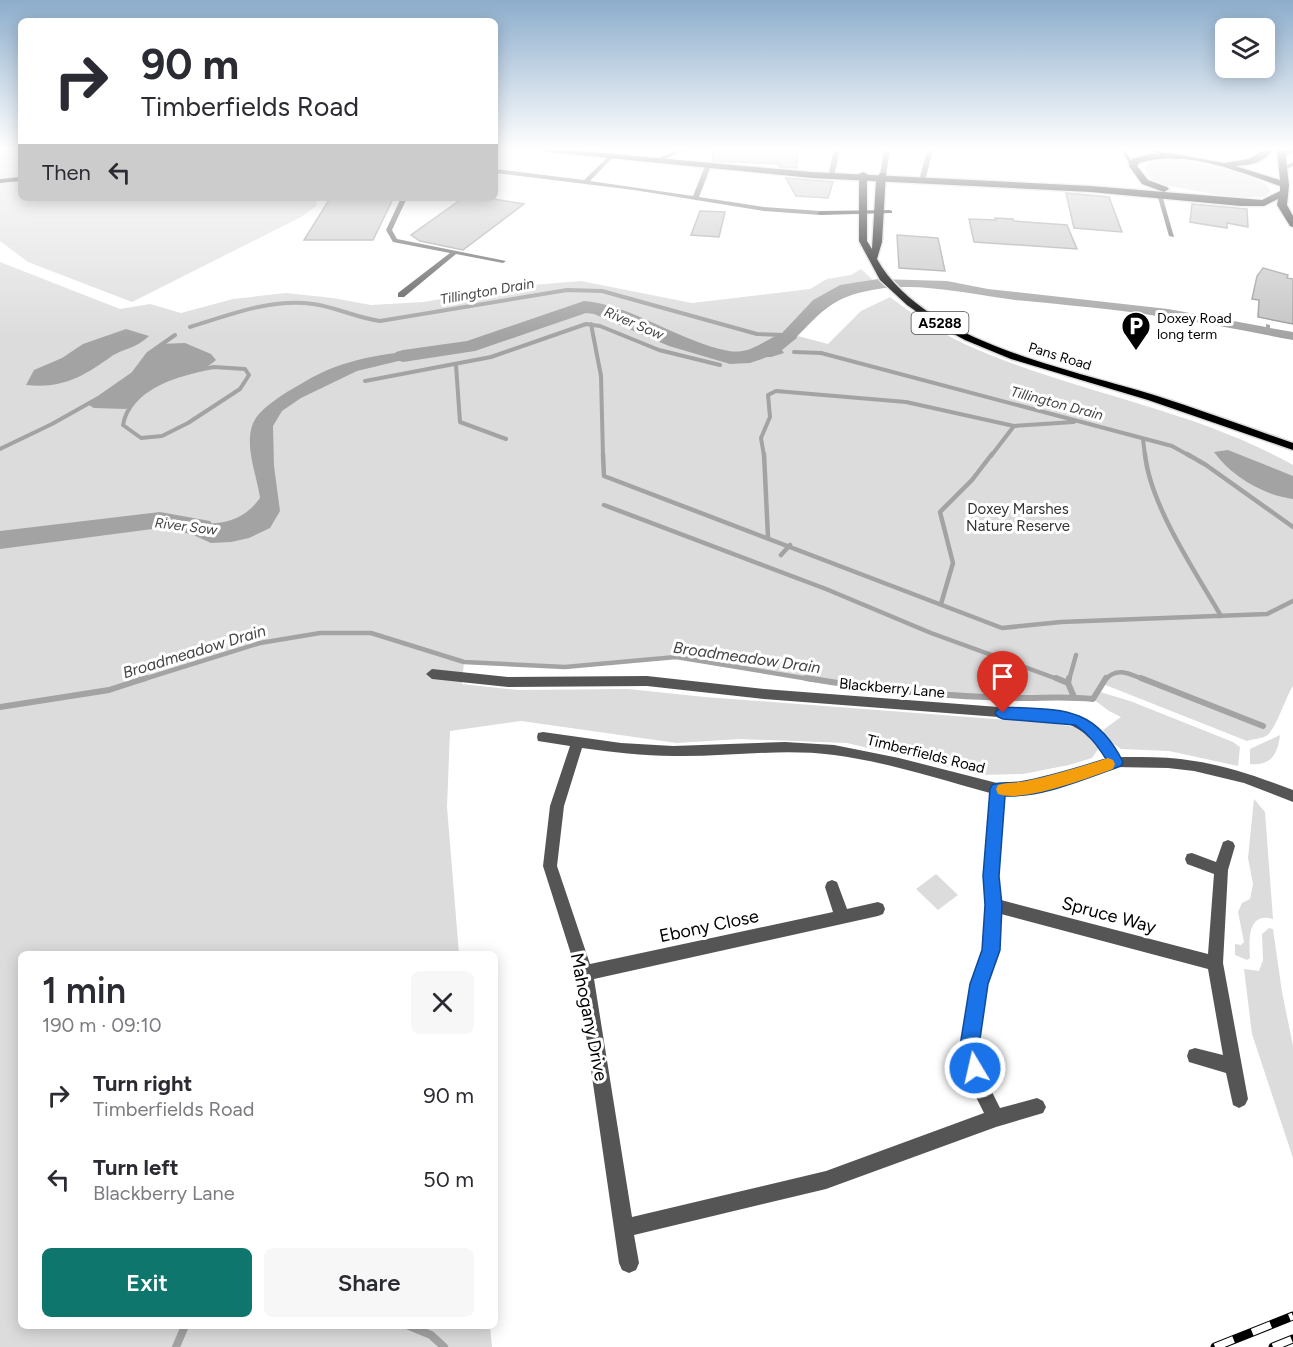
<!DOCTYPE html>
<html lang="en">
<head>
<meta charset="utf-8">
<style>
	body { margin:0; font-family:Figtree,sans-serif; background:#f7f7f7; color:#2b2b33; height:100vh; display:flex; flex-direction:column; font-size:22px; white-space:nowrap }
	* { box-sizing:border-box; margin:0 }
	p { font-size:20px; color:#7c7c81 }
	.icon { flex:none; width:33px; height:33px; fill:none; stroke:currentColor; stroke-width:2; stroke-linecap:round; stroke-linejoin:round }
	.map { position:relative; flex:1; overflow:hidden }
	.details { position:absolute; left:18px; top:951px; width:480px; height:378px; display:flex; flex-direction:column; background:#fff; border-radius:9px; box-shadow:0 3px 15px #0003 }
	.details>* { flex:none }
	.guide { position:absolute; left:18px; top:18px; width:480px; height:183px; border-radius:9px; box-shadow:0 3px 15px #0003; background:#fff; color:#2b2b33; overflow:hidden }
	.fabs { position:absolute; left:1215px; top:18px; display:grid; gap:12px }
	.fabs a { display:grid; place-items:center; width:60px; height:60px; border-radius:9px; background:#fff; box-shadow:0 3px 15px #0003; font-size:30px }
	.pin { position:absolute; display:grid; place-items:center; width:51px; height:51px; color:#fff; margin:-62px -26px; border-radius:50% 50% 50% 0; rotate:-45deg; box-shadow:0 0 6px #0007 }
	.pin .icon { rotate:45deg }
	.me { position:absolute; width:66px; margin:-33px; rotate:351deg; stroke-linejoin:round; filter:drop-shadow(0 0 4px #0008) }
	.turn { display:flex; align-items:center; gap:21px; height:126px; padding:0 24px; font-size:27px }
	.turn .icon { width:78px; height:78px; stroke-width:2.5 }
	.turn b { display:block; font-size:42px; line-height:51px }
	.then { display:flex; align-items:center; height:57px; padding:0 24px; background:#0003; gap:12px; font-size:22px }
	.round { display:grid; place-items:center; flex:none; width:63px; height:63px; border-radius:9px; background:#f7f7f7 }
	.summary { display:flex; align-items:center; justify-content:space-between; height:102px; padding:0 24px }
	h1 { font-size:36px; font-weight:600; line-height:45px }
	.primary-button { display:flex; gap:12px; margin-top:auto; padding:12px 24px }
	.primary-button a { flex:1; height:69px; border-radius:9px; background:#0f766e; color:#fff; font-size:24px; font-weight:600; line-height:69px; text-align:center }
	.primary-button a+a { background:#f7f7f7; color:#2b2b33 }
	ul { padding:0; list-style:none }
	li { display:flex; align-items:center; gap:18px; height:84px; padding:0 24px }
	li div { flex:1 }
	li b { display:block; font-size:22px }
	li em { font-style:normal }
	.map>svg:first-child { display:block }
	.green { fill:#dcdcdc }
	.water { fill:#a3a3a3 }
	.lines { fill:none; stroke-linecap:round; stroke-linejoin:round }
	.stream-far3 { stroke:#a3a3a3; stroke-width:4 }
	.stream-far2 { stroke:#a3a3a3; stroke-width:4.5 }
	.stream-far1 { stroke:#a3a3a3; stroke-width:6 }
	.stream { stroke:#a3a3a3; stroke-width:8 }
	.river { fill:#a3a3a3; fill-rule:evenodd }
	.building { fill:#c4c4c4; stroke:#999; stroke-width:1.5 }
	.primary-casing { stroke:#dbdbdb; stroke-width:3 }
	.highway-casing { stroke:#dbdbdb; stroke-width:3 }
	.street { fill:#555; fill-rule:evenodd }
	.secondary { fill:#222; fill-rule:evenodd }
	.primary { fill:#000; fill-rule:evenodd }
	.highway { fill:#000; fill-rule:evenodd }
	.rail-casing { stroke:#000; stroke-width:9 }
	.rail { stroke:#fff; stroke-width:7; stroke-dasharray:20; stroke-linecap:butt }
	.route { fill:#1a73e8; stroke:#114b97; stroke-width:1.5 }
	.slow { fill:#f59e0b }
	.labels { text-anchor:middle; stroke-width:6; stroke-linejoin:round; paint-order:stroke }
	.far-water-label { font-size:14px; font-style:italic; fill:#444; stroke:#fff }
	.far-poi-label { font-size:14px; fill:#000; stroke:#fff; text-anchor:start }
	.shield { fill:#fff; stroke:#4c4c4c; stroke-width:1.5 }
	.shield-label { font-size:14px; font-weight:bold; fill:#000 }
	.far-street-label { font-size:14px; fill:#000; stroke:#fff }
	.park-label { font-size:15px; fill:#333; stroke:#fff }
	.street-label { font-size:15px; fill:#000; stroke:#fff }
	.water-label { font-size:16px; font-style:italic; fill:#444; stroke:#fff }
	.near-street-label { font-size:18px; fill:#000; stroke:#fff }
</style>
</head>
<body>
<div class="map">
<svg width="1293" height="1347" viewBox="0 0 1293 1347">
	<rect width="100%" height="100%" fill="#fff"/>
	<!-- green -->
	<path class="green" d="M0 150H21V176L0 179Z
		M1164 159C1185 161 1263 172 1271 191L1265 197H1230L1158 184 1147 176 1145 167 1151 161Z
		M21 182V198H318L316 206 301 217 132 302 28 262 0 241V184Z
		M0 262 120 309 150 304 181 313 233 299 286 293 333 298 371 305 423 302 520 286 581 281 692 303 810 289 827 279 851 275 861 269 874 281 840 285 813 300 783 332 828 344 861 311 890 297C917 317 944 336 976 349 1080 394 1193 409 1293 465V686C1285 698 1276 730 1266 736 1261 739 1252 739 1247 741L1103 684 1100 692 1130 701 1233 742 1240 747 1238 766 1169 751 1121 749 1108 740 1103 730 1121 717 1109 711 1093 699 1070 696 1021 698 876 690 676 657 565 667 464 662 462 684 518 690 628 689 705 697 1049 723 1081 728 1099 748 1092 758 1069 765 1023 774 981 775 847 743 740 739 677 743 521 721 450 731 447 807 459 954H21V1326H490L492 1347H0Z
		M1280 735C1278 755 1270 766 1250 764V749Z
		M1254 799 1265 812 1273 919C1247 911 1249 941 1250 958L1247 960 1235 955V944L1241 945 1244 942 1238 912 1242 903 1250 899 1253 884 1248 858Z
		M936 874 958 895 938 910 916 889Z
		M1269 928 1273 929 1282 992 1293 1046V1158L1252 1034 1244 969 1259 971 1263 960 1262 934Z"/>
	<!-- water -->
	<path class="water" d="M878 279 947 281 988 289 1168 309 1266 327V324L1270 325V328L1293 332V340C1250 332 1207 323 1163 317 1114 309 1064 305 1015 300 958 293 900 276 844 298 818 309 804 333 782 350L784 353 771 357H750C758 347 770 344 780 336L775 334H781L813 300 840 285Z
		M126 329 149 336C135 349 125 348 112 356 84 376 63 389 26 385L34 370 62 358 83 344Z
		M185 343 211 354 216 360C202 373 186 373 169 379 152 385 139 398 126 409L94 408 87 404 133 374 148 354 160 344Z
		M444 350 357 371 301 398 282 411 273 426 274 466 280 511 270 528 249 538 231 542 211 543 160 520C199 522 234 534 260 498 257 476 245 448 252 426 256 412 275 400 287 392 298 386 308 379 319 374 358 355 402 351 444 350Z
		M1228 450 1293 476V499C1263 495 1231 476 1214 452Z"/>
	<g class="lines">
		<!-- stream-far3 -->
		<path class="stream-far3" d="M591 324 601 376 603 456
			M190 327C229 315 271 298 313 304 336 307 357 318 380 321L567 290 602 291 757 334 783 335
			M794 352 821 353 1172 446 1190 456
			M456 365 460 422 506 439
			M214 367 245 369 249 375 240 389 188 423 162 436 141 438 123 425C130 386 180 373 214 367Z
			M365 381 491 357 586 324 600 326 659 350 720 365
			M1143 439 1145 456
			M0 449 52 424 100 397 133 374 148 354 175 335
			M764 456 761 438 770 417 768 395 776 391 906 402 1014 426
			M991 456 1014 426 1074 422"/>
		<!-- stream-far2 -->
		<path class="stream-far2" d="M603 454 604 476 1002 628 1061 622 1267 614 1293 601
			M764 454 768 537
			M1145 454C1150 505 1195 571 1221 616
			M1187 454 1206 465 1293 527
			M604 505 826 589 931 633 1060 680
			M781 555 790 545
			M941 604 953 563 940 512 972 480 992 454
			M141 680 260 643 320 633H371L464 662 565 667 676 657 815 680
			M1069 680 1076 655
			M1105 680C1117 666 1130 674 1145 680"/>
		<!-- stream-far1 -->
		<path class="stream-far1" d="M806 678C877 690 948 697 1020 698 1045 698 1068 696 1093 699L1106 678
			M1056 678 1068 683 1074 697
			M1141 678 1263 726
			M1068 683 1069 678
			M0 707 109 690 146 678"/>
		<!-- stream -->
		<path class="stream" d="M409 1326 431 1335 444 1347
			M176 1347 185 1326"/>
		<!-- river -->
		<path class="river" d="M584 301C630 304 680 342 729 351 757 356 773 328 794 334L797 338 776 354 750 363 730 364 669 346 594 314 586 313 475 351 403 362 396 360 392 356 396 352 403 350 467 341Z
			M160 512 210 521 214 527 210 533 201 536 160 528 0 549V531Z"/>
	</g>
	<!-- building -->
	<path class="building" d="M713 150H797V168L780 167 779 164 712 161Z
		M786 178 833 182 828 198 796 196Z
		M1066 193 1109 197 1122 232 1074 228Z
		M463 198H488L524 204 463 250 420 241 411 235Z
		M393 199 373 240H304L329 200Z
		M1192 204 1247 209 1248 227 1227 223V228L1190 222Z
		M700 211 725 212 719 237 691 235Z
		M995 218 1013 219 1014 221 1067 225 1077 249 974 242 969 219 996 220Z
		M897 235 938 238 945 271 899 268Z
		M1263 268 1288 275 1287 278 1293 279V324L1258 317 1259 300 1252 299 1257 276Z"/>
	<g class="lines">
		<!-- primary casing -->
		<g class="primary-casing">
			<path id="primary" d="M863 172 867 174V241L872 249 876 180 880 173H886L882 242 877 259C923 342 1070 369 1154 395 1201 410 1247 427 1293 443V450L1148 400 1011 359 965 340 930 321 907 305 880 280 859 241V174Z
				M21 177V181L0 183V179Z"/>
		</g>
		<!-- highway casing -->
		<g class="highway-casing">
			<path id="highway" d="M544 150H569L812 172 1091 186 1262 200 1280 191V186C1237 171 1185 149 1139 163L1137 166 1148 180 1167 187 1169 189 1164 192 1142 184 1129 166 1132 159 1151 154 1169 153 1224 163 1249 159 1264 150H1272C1264 163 1250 165 1235 166L1280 180 1277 150H1285L1289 185 1287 205 1293 216V227L1290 226 1277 205 1278 199 1264 206H1241L1091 192 812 178 548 152Z"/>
		</g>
		<!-- street -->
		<path class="street" d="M834 150H840L835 172 832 174 829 172Z
			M884 150H890L886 175 883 177 880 175Z
			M927 150H933L926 177 923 179 920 177Z
			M1148 150H1156L1153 152Z
			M1290 150H1293V152L1283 157 1280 155Z
			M610 155 612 158 590 181 693 196 705 166 708 164 711 166 699 197 764 207 820 211 823 213 820 215 764 211 634 190 495 173V169L584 180Z
			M1293 162V166L1284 170 1281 168Z
			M1157 194 1162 195 1174 237 1169 236Z
			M401 198H407L392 230 397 239 506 261 503 263 456 254 404 297H398V293L450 253 393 242 386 230Z
			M432 669 508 677 647 676 764 689 1062 712C1089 720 1104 733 1119 757 1144 757 1169 756 1194 761 1228 766 1261 778 1293 790V802L1244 783 1194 771 1168 768 1115 767 1068 784 1017 796 1003 795 998 876 1001 900 1208 954 1214 874 1187 864 1185 859 1187 854 1192 853 1216 862 1223 842 1228 840 1233 842 1235 846 1228 870 1223 963 1248 1099 1245 1105 1239 1108 1233 1105 1226 1073 1189 1062 1187 1056 1189 1050 1195 1048 1223 1055 1208 969 1001 914 999 950 987 984 978 1046 989 1086 1000 1108 1037 1098 1043 1101 1046 1107 1043 1113 996 1127 826 1189 634 1235 639 1263 636 1270 629 1273 622 1270 619 1263 577 973 543 866 550 806 570 746 538 741 537 737 538 733 543 732 621 743 673 746 785 742 834 745 899 758 997 783 1017 784 1068 772 1106 759C1095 742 1083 728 1062 722L764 699 647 686 508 687 432 679 426 674ZM582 748C612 752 643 756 674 756 727 757 781 748 834 755 887 762 939 779 990 793L984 876 987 905 983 950 971 984 962 1046 972 1089 984 1113 826 1171 632 1217 594 979 878 916 883 914 885 909 883 904 878 902 847 909 837 882 832 880 827 882 825 887 833 912 590 964 557 866 564 806Z"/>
		<!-- secondary -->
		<path class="secondary" d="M678 150H685L664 159 659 158Z
			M1121 150H1125L1135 167H1131Z
			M1147 150H1154L1182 157 1179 159Z
			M890 210 892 211V213L820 215 817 213 820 211Z"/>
		<!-- primary -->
		<use href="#primary" class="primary"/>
		<!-- highway -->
		<use href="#highway" class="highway"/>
		<!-- rail casing -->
		<g class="rail-casing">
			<path id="rail" d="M1215 1347 1293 1316
				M1273 1347 1293 1339"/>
		</g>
		<!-- rail -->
		<use href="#rail" class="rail"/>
	</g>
	<!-- sky -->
	<linearGradient id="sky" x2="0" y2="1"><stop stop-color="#8cadcc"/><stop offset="0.44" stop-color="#fff"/><stop offset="1" stop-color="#fff" stop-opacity="0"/></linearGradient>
	<rect width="1293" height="338" fill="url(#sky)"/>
	<!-- route -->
	<path class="route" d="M1003 707C1059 710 1094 704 1123 762L1121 766C1084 779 1044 797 1005 796L999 876 1002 905 1000 950 988 984 979 1046 985 1068 982 1074 975 1077 969 1074 960 1046 970 984 982 950 985 905 983 876 990 789 992 785C1001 781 1010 784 1020 782 1049 777 1077 768 1106 759 1097 745 1089 734 1075 725L1003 719 998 717 995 713 998 709Z"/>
	<!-- slow -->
	<path class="slow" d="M1108 758 1113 760 1115 764 1113 769C1087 778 1024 803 998 794L996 789 998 785C1007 782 1017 783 1026 781 1054 775 1081 767 1108 758Z"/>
	<!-- icons -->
	<defs>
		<g id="parking-pin" transform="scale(1.5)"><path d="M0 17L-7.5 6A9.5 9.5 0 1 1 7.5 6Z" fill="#000" stroke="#fff"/><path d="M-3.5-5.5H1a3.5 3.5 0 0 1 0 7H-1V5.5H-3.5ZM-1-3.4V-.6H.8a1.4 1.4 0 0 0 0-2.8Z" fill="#fff"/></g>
	</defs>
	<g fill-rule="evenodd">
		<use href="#parking-pin" x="1136" y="326"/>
	</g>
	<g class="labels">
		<!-- far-water labels -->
		<g class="far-water-label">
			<text transform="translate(487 291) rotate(-10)" y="5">Tillington Drain</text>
			<text transform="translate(634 323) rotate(23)" y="5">River Sow</text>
			<text transform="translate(1057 403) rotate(15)" y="5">Tillington Drain</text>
			<text transform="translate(186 526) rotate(7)" y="5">River Sow</text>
		</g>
		<!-- far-poi labels -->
		<g class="far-poi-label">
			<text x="1157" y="323">Doxey Road<tspan x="1157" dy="16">long term</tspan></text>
		</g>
		<!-- shield labels -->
		<rect class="shield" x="911.5" y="312" width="57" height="22" rx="4.5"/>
		<g class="shield-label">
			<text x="940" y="328">A5288</text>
		</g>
		<!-- far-street labels -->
		<g class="far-street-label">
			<text transform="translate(1060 356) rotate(17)" y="5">Pans Road</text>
		</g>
		<!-- park labels -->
		<g class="park-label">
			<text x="1018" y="514">Doxey Marshes<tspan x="1018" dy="17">Nature Reserve</tspan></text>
		</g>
		<!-- street labels -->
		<g class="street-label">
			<text transform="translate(892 688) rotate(5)" y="5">Blackberry Lane</text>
			<text transform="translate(926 754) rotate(14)" y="5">Timberfields Road</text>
		</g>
		<!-- water labels -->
		<g class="water-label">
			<text transform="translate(194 651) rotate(-17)" y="6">Broadmeadow Drain</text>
			<text transform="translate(747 657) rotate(8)" y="6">Broadmeadow Drain</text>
		</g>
		<!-- near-street labels -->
		<g class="near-street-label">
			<text transform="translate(1109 915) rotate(15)" y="6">Spruce Way</text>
			<text transform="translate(709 926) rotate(-12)" y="6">Ebony Close</text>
			<text transform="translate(589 1017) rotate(79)" y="6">Mahogany Drive</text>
		</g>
	</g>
</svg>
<div class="fabs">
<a><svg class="icon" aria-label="layers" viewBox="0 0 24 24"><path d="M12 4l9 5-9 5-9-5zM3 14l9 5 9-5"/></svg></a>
</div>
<div class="pin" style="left:1003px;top:713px;background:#d93025"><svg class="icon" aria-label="arrive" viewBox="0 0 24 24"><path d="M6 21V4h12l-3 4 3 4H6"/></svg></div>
<svg class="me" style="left:975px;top:1068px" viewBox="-20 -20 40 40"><circle r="17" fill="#1a73e8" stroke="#fff" stroke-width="3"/><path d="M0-11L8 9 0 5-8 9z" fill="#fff"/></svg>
<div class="guide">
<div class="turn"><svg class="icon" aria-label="right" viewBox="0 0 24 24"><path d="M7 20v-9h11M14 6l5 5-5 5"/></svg><div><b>90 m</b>Timberfields Road</div></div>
<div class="then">Then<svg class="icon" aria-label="left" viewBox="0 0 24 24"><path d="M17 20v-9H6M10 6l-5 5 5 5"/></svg></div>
</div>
<section class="details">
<div class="summary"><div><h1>1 min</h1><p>190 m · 09:10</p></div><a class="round"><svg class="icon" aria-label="close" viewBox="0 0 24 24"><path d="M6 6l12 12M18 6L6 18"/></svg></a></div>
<ul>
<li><svg class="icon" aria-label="right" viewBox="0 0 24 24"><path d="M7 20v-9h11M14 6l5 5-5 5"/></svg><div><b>Turn right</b><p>Timberfields Road</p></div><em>90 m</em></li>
<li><svg class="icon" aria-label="left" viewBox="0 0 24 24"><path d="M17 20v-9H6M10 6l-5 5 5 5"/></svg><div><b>Turn left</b><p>Blackberry Lane</p></div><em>50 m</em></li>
</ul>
<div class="primary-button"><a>Exit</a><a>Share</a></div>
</section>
</div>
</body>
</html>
